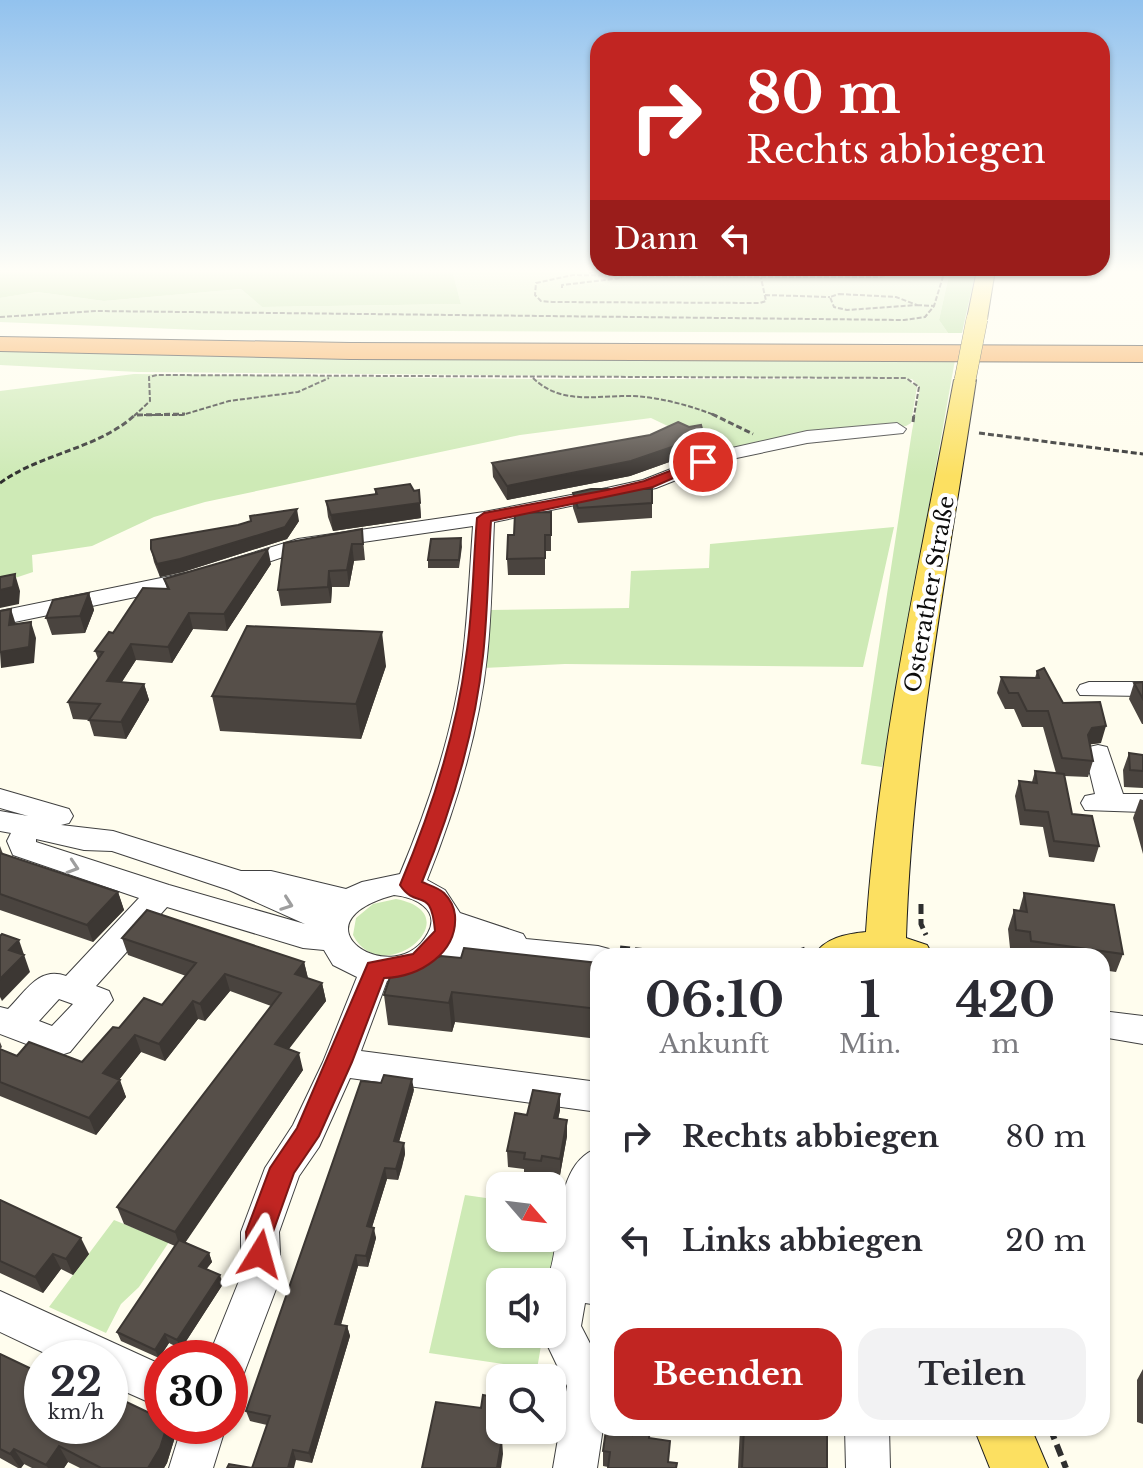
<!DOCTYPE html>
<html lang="de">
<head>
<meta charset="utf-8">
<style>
	body { margin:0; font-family:"Libre Baskerville",serif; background:#f2f2f3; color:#2b2b33; height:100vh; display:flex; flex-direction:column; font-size:30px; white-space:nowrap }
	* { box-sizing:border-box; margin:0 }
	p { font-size:26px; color:#7c7c81 }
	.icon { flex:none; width:44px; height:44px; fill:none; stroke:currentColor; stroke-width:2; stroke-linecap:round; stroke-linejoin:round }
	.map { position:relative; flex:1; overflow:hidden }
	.panel { position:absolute; left:590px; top:948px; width:520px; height:488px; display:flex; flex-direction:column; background:#fff; border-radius:24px; box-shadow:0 2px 6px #0004 }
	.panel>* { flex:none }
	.hud { position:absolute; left:590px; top:32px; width:520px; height:244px; border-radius:24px; box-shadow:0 2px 6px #0004; background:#c12522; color:#fff; overflow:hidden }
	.needle { width:52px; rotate:118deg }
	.tools { position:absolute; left:486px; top:1172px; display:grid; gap:16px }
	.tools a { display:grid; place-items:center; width:80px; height:80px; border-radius:16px; background:#fff; box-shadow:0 2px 6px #0004; font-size:40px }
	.speed { position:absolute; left:24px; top:1340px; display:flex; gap:16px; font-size:40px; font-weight:700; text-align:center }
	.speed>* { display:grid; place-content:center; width:104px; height:104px; border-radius:50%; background:#fff; box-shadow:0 2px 6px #0004; line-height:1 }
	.speed small { font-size:20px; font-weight:400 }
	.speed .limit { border:12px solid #d22; background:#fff; color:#111 }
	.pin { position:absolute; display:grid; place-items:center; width:68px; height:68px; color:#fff; margin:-34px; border:4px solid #fff; border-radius:50%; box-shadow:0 2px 8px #0007 }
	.me { position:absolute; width:88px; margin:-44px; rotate:8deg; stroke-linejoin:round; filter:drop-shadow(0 0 6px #0008) }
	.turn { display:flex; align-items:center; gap:28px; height:168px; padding:0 24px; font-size:36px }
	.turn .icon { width:104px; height:104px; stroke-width:2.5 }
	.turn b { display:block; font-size:56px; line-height:68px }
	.then { display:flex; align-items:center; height:76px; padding:0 24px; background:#0003; gap:16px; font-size:30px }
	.eta { display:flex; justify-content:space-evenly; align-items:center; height:136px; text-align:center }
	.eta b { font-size:48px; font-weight:700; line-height:56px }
	.primary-button { display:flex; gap:16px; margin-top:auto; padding:16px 24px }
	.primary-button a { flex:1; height:92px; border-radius:24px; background:#c12522; color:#fff; font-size:32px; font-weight:700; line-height:92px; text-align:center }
	.primary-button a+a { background:#f2f2f3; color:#2b2b33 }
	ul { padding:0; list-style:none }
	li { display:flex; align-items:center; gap:24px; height:104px; padding:0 24px }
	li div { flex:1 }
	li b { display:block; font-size:30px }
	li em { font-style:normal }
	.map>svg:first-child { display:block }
	.green { fill:#ceeab6 }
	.forest { fill:#b0db95 }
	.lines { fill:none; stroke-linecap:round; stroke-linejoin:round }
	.minor-casing { stroke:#404040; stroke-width:2 }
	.major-casing { stroke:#1e1e1e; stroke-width:2 }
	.highway-casing { stroke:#1e1e1e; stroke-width:2 }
	.path-far3 { stroke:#2f2f2f; stroke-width:2; stroke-dasharray:5 2; stroke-linecap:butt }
	.path-far2 { stroke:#2f2f2f; stroke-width:3; stroke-dasharray:6 3; stroke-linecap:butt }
	.path-far1 { stroke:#2f2f2f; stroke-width:5; stroke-dasharray:10 5; stroke-linecap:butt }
	.path { stroke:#2f2f2f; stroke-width:6; stroke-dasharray:12 6; stroke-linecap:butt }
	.minor { fill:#fff; fill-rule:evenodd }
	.major { fill:#fce061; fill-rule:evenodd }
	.highway { fill:#f8a953; fill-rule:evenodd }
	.major-bridge-casing { stroke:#1e1e1e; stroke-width:22; stroke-linecap:butt }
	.major-bridge { stroke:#fce061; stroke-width:21 }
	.wall { fill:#4a443f }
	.shaded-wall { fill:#3c3733 }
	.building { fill:#564f49; stroke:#3c3733; stroke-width:2 }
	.oneway { stroke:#9e9e9e }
	.route { fill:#c12522; stroke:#7d1816; stroke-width:2 }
	.labels { text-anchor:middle; stroke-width:8; stroke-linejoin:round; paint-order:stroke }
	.street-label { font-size:22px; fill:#0d0d0d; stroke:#fff }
</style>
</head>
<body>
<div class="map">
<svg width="1143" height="1468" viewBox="0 0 1143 1468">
	<rect width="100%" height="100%" fill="#fffdee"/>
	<!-- green -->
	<path class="green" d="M452 270H950L939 320 948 333 200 330 0 322V298L37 292 104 301 241 289 262 307 461 304Z
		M0 351 350 358 955 360 882 767 861 764 912 431 920 388 912 379 138 372 0 365Z
		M134 374 528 379H906L917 387 911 423 906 426 722 452 651 418 520 435 205 502 154 517 92 546 32 555 33 572 0 583V391Z
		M894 527 863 667 565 664 483 668 488 610 629 608 631 571 709 568 710 544Z
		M396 899C474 914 382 992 353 935L356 918 373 904Z
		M465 1195 500 1200V1238H552V1208L566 1210 552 1282H500V1334H543L537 1369 429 1353Z
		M114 1220 169 1242 139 1287 121 1304 106 1333 49 1307Z"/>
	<!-- forest -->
	<path class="forest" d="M0 270H452L461 304 262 307 241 289 104 301 37 292 0 298Z
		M950 270H976L962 333H948L939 320Z"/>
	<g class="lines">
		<!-- minor casing -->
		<g class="minor-casing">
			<path id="minor" d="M897 423 906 429 903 433 807 443 727 460 656 488 494 522C492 567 492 612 487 657 479 732 455 810 427 880L445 890 460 913 523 934 526 939 598 946 609 949 613 956H598V970L534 963H438L425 971 387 981 361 1051 598 1082V1112L350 1078 319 1147 299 1176 279 1232 281 1276 244 1373 230 1378V1358H208L241 1276V1232L265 1168 293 1125 323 1062 357 977 333 965 324 950 303 948 167 907 96 986 109 991 113 1000 70 1052 58 1056 0 1034V1007L8 1009C26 991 39 966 66 976L139 898 13 855 7 841 11 833 0 831V811L28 816 0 808V789L69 809 73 816 69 823 61 825 113 831 241 871H271L346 889 362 882 400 874C428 808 455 726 463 655 468 612 470 569 473 526L301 551 238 572 227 565 230 560 298 539 484 512 607 488 643 480 714 452 807 431ZM36 839 84 850 112 851 229 890 305 924 169 885 36 842ZM394 895C414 897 441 909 428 933 396 993 287 924 394 895ZM59 999 73 1004 52 1026 39 1021Z
				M200 570 208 572 211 577 208 582 0 625V611Z
				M1089 682H1143V696L1080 695 1077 690 1080 685Z
				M1098 745 1107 747 1123 794H1143V812L1085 810 1081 803 1085 796 1095 794 1085 753 1089 747Z
				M1102 1011 1143 1016V1044L1102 1037Z
				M598 1148V1220L591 1265 598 1267V1305L585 1303 581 1326 598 1359V1428H603L597 1468H553L567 1386 542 1334H552V1282L547 1280C564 1241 550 1165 598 1148Z
				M0 1291 162 1365V1408L110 1385V1358H55L0 1332Z
				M182 1426H226L213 1468H169Z
				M845 1428H889L890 1468H846Z"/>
		</g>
		<!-- major casing -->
		<g class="major-casing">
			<path id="major" d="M977 270H995L987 319 977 325 967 319Z
				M965 373 976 380C948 566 912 750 906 938L927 945 933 956H814C824 938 846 934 866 932 878 745 920 563 954 380Z
				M974 1428H1031L1048 1468H990Z"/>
		</g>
		<!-- highway casing -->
		<g class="highway-casing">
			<path id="highway" d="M0 337 350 343 1143 346V362L350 359 0 351Z"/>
		</g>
		<!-- path-far3 -->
		<path class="path-far3" d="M589 273 602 270
			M635 276 879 277 912 270
			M638 276 573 275 536 283 535 295 541 301 552 302 760 303 766 301 761 278
			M562 288V285L622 278
			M839 294 896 297 917 305 847 310 834 307 830 297Z
			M765 295 830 297
			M917 305 934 306
			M0 317 96 311 904 320 925 317 934 306 945 270
			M533 378C565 409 606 392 645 397 670 400 694 407 717 416
			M137 415H182L229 401 298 392 329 378
			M134 416 150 401 149 377 157 375 906 378 919 387 914 416"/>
		<!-- path-far2 -->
		<path class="path-far2" d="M712 414 753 434
			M137 415 185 414
			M913 422 914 414
			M979 433 1143 454
			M0 483C41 453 99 449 136 414"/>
		<!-- path-far1 -->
		<path class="path-far1" d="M921 904V924L926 935
			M620 948 692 956
			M787 956 805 949"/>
		<!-- path -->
		<path class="path" d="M1050 1428 1066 1468"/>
		<!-- minor -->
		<use href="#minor" class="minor"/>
		<!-- major -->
		<use href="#major" class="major"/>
		<!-- highway -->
		<use href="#highway" class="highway"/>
		<!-- major-bridge casing -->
		<g class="major-bridge-casing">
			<path id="major-bridge" d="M965 380 977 319"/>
		</g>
		<!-- major-bridge -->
		<use href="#major-bridge" class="major-bridge"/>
	</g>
	<!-- wall -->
	<path class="wall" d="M704 436 703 450 630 476 507 500 493 477 492 463Z
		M375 489 419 490 421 518 333 531 328 517 326 501 375 494Z
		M573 493 652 503V518L578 523 573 508Z
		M551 512V551H545V575H508L507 559 514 535Z
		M299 521 287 539 183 572 160 577 154 562 151 549Z
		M362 529 365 560 354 561 349 587H332L331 603 281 606 278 590Z
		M461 538 462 547 459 568H428V560Z
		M271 564 227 631 193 629 172 663 136 660 122 682 144 684 149 700 126 739 94 736 89 720 73 719 68 702 98 659 95 651 113 633 167 589 164 579Z
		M89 593 94 610 85 633 52 635 46 618Z
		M386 666 361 739 220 731 212 696Z
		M1037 671 1063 703 1101 743 1090 744 1093 761 1088 777 1064 776 1072 814 1099 846 1094 862 1049 857 1043 827 1020 825 1015 796 1019 781 1032 782 1035 771 1056 773 1043 727H1022L1014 709H1005L997 693 1001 677 1035 678Z
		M1143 682V724H1142L1129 699 1134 683Z
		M1129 753 1143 755V788L1124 787 1123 770Z
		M1140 799 1143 800V854L1133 818Z
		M0 846 3 854 118 892 124 910 93 942 0 910Z
		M1024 893 1123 954 1116 972 1102 970V956H1025L1024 950 1010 948 1008 929 1014 910 1019 911Z
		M122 938 304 962 308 978 322 983 326 1001 288 1049 303 1070 185 1242 209 1253 212 1262 206 1269 223 1284 181 1349 169 1343 159 1358 121 1341 117 1332 175 1246 124 1224 117 1207 271 1006 230 991 205 1021 198 1019 165 1061 141 1052 119 1080 126 1097 96 1135 0 1096V1042L2 1047 0 1049 17 1056 82 1062 119 1028 162 1005 186 976 128 955Z
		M461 958 598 963V1039L455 1022 452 1032 388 1025 384 995 407 969Z
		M414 1090 399 1142 404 1143 405 1154 402 1167 398 1180 387 1179 372 1227 376 1238 368 1267 358 1266 341 1325 347 1326 350 1336 312 1463 296 1460 252 1468 267 1425 250 1421 246 1411Z
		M560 1094V1110L558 1119 567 1136 560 1175 543 1172 541 1177 524 1175V1169L508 1167 507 1151 527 1115Z
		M0 1200 89 1254 73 1275 61 1269 43 1293 0 1273Z
		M0 1354 42 1426 175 1437 167 1463 164 1468H80L68 1462 64 1468H32L24 1464 21 1468H18L0 1458Z
		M1143 1369V1424L1137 1422V1380Z
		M651 1428 608 1467 603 1466V1451L632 1435Z
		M740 1428H827V1468H738Z"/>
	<!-- shaded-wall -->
	<path class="shaded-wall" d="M704 436 703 450 630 476 507 500V486Z
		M420 503 421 518 333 531 331 515Z
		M297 509 299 521 287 539 183 572 160 577 157 564Z
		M352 544 354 561 349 587 347 570Z
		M268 549 271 564 227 631 224 614Z
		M329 571 332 587 331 603 328 587Z
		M15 574 20 591 19 604 0 608V590Z
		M89 593 94 610 85 633 80 616Z
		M11 609 16 625H9Z
		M189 613 193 629 172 663 168 647Z
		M31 622 36 638 34 663 1 668 0 652Z
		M382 632 386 666 361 739 356 704Z
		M131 644 136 660 111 698 107 681Z
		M144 684 149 700 126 739 121 722Z
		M1106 726 1101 743 1086 745 1088 735 1092 728Z
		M118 892 124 910 93 942 87 925Z
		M19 940 30 972 2 1001 0 997V979L9 950Z
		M304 962 308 979 295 974Z
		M225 974 230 991 205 1021 200 1004Z
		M322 983 326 1001 279 1062 275 1044Z
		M452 992 455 1022 452 1032 449 1003Z
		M193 1001 198 1019 165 1061 159 1044Z
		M135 1035 141 1052 110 1091 103 1073Z
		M299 1053 303 1070 181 1249 175 1232Z
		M412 1079 414 1090 396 1152 394 1141Z
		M120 1080 126 1097 96 1135 89 1118Z
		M560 1094V1110L555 1134 554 1118Z
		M567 1120V1136L560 1175V1159Z
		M404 1143 405 1154 398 1180 396 1169Z
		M385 1168 387 1179 369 1237 367 1226Z
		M374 1228 376 1238 368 1267 366 1256Z
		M81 1238 89 1254 73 1275 66 1259Z
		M209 1253 212 1262 202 1275 199 1266Z
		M53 1254 61 1269 43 1293 35 1277Z
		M356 1255 358 1266 338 1334 335 1324Z
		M220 1275 223 1284 181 1349 177 1340Z
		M347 1326 350 1336 312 1463 309 1453Z
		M165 1334 169 1343 159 1358 155 1350Z
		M500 1404V1427L495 1453 494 1437Z
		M167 1426H170L175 1437 167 1463 164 1468H148Z
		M502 1439 503 1454 501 1468H497Z
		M59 1446 68 1462 64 1468H48L46 1465Z
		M14 1449 24 1464 21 1468H20L10 1454Z
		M293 1450 296 1460 294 1468H288Z"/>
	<!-- building -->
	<path class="building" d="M678 422 689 427 701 425 704 436 631 461 507 486 492 463 650 435Z
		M410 484 414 491 419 490 420 503 331 515 326 501 377 494 375 489Z
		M591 489H652V503L578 508 573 493Z
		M297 509 285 527 180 559 157 564 151 549V540L238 525 251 521 250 516Z
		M551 512V535H545V558L507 559 508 535H514L515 513Z
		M362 529 363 544H352L347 570 329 571 328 587 278 590 284 543Z
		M461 538 459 560H428L431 539Z
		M268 549 224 614 189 613 168 647 131 644 107 681 144 684 121 722 89 720 100 704 68 702 103 652 95 651 109 632 113 633 143 588 169 589 164 579Z
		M15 574 13 587 0 590V577Z
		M89 593 80 616 46 618 53 600Z
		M11 609 9 625 31 622 29 647 0 652V611Z
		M247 626 382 632 356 704 212 696Z
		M1044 668 1063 703 1100 702 1106 726 1092 728 1088 735 1093 761 1062 758 1048 711H1027L1018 693H1009L1001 677 1039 678 1037 671Z
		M1143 682V699L1134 683Z
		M1129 753 1143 755V771L1130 770Z
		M1035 771 1064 774 1072 814 1092 816 1099 846 1054 841 1048 812 1025 810 1019 781 1037 783Z
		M0 853 118 892 87 925 0 894Z
		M1024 893 1114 905 1123 954 1031 941 1030 932 1016 930 1014 910 1027 912Z
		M147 910 304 962 295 974 322 983 275 1044 299 1053 175 1232 117 1207 281 993 225 974 200 1004 193 1001 159 1044 135 1035 103 1073 120 1080 89 1118 0 1082V1049L17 1056 29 1042 82 1062 113 1027 119 1028 144 998 162 1005 196 963 122 938Z
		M2 934 19 940 9 950 24 955 0 979V936Z
		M464 948 598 963V1009L452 992 449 1003 384 995 393 968 407 969 441 956 461 958Z
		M384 1075 412 1079 394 1141 404 1143 396 1169 385 1168 367 1226 374 1228 366 1256 356 1255 335 1324 347 1326 309 1453 293 1450 288 1468H227L229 1464 252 1468 270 1416 246 1411 361 1081 381 1083Z
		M533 1090 560 1094 554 1118 567 1120 560 1159 542 1156 541 1161 524 1159 525 1153 507 1151 515 1113 527 1115Z
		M0 1200 81 1238 66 1259 53 1254 35 1277 0 1261Z
		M179 1240 209 1253 199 1266 220 1275 177 1340 165 1334 155 1350 117 1332Z
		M0 1354 42 1374V1426H110V1394L162 1419V1426H167L160 1448 148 1468H101L59 1446 46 1465 14 1449 10 1454 0 1449Z
		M483 1395 500 1398 494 1437 502 1439 497 1468H422L436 1402 481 1408Z
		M632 1428H650L649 1438 670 1441 668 1462 677 1463 676 1468H608L610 1452 603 1451 606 1430 632 1435Z
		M744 1428H827V1468H742Z"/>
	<!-- one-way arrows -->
	<defs><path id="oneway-chevron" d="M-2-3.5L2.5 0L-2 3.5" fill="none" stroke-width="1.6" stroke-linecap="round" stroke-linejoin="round" transform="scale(2)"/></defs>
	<g class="oneway">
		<use href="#oneway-chevron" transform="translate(73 867) rotate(18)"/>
		<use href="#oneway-chevron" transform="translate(287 904) rotate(20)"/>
	</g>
	<!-- sky -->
	<linearGradient id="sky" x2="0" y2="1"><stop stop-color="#92c2ee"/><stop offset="0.57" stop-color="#fffef7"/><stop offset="1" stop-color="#fffef7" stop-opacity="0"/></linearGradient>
	<rect width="1143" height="476" fill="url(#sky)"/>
	<!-- route -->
	<path class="route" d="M698 460 710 462 653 487 491 521C488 566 488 611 483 656 475 732 451 811 422 882 429 885 439 888 444 893 450 899 454 907 455 915 458 953 420 977 384 978L352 1062 319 1136 294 1173 273 1232 274 1254 270 1263 260 1267 251 1263 247 1254 246 1232 270 1168 297 1128 368 963 413 954 435 931C431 884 417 911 400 885 430 814 456 735 466 657 473 611 473 564 477 518L484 513 607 490 644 481Z"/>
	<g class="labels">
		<!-- street labels -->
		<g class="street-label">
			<text transform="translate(929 594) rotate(-80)" y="8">Osterather Straße</text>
		</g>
	</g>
</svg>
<div class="tools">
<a><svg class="needle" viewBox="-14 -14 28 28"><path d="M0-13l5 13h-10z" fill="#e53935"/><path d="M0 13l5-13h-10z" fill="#7c7c81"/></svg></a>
<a><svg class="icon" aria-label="sound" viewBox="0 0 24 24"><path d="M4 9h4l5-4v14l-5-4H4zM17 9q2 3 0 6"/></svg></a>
<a><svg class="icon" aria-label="search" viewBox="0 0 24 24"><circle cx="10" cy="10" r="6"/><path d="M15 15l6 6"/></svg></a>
</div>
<div class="speed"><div>22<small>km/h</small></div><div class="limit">30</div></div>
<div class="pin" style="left:703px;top:462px;background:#d93025"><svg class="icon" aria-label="arrive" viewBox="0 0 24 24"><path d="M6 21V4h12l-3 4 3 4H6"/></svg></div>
<svg class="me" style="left:260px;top:1254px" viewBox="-20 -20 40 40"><path d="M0-17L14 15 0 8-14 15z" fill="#c12522" stroke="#fff" stroke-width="4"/></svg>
<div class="hud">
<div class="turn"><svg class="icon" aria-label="right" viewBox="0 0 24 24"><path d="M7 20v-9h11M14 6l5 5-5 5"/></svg><div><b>80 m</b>Rechts abbiegen</div></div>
<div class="then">Dann<svg class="icon" aria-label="left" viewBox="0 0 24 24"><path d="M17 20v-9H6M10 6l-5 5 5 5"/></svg></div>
</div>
<section class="panel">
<div class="eta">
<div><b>06:10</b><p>Ankunft</p></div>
<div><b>1</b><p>Min.</p></div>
<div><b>420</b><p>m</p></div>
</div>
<ul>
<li><svg class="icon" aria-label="right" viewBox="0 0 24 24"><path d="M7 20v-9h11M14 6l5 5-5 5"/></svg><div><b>Rechts abbiegen</b></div><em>80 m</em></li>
<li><svg class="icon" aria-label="left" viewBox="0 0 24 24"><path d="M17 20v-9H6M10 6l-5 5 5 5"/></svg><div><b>Links abbiegen</b></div><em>20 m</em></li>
</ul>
<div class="primary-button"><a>Beenden</a><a>Teilen</a></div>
</section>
</div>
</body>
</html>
